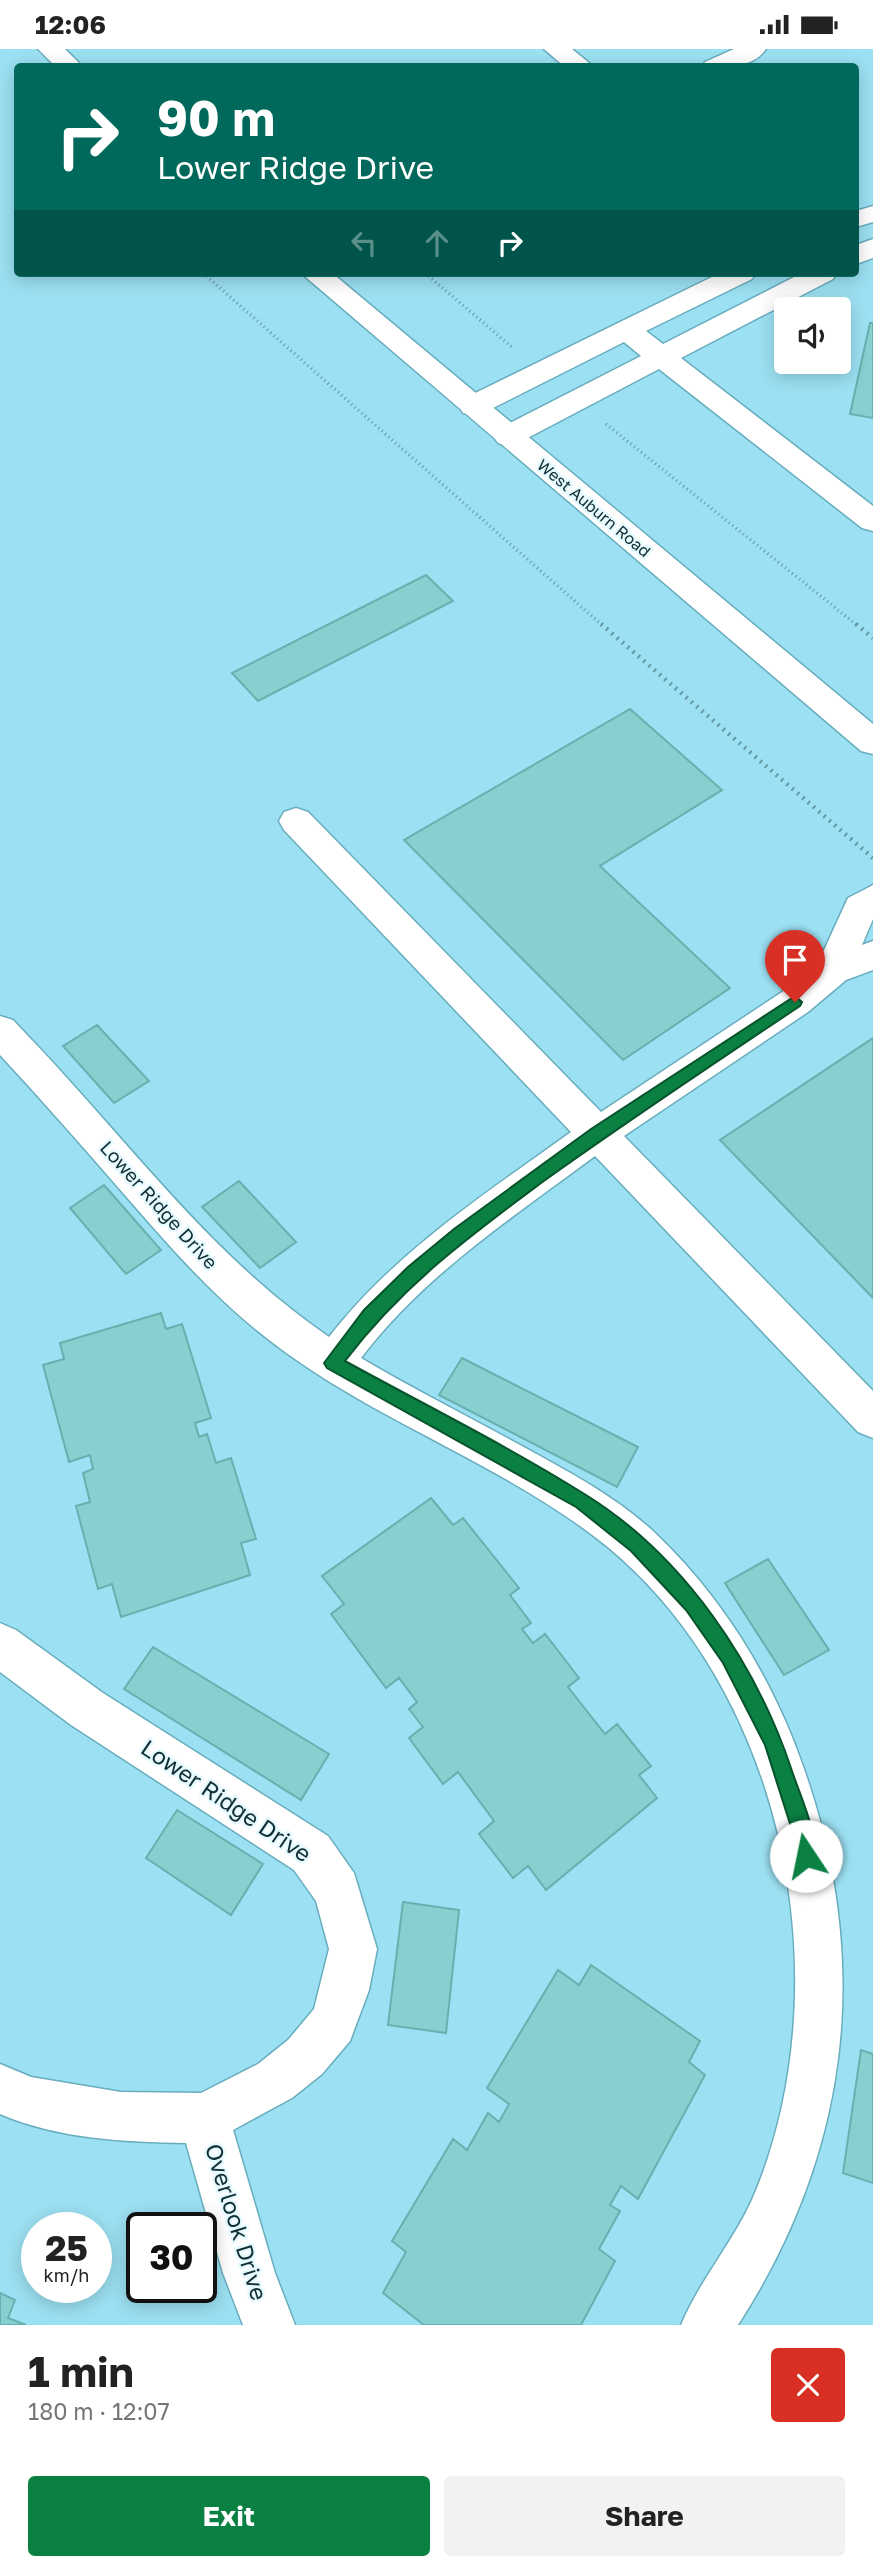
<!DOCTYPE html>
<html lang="en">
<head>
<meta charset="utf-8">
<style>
	body { margin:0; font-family:"Golos Text",sans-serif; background:#f2f2f2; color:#222; height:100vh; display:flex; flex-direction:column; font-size:26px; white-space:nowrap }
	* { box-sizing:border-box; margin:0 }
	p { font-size:23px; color:#767676 }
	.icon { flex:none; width:38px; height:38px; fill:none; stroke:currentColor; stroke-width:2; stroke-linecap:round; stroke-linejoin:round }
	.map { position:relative; height:2276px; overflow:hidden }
	.side { display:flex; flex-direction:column; background:#fff; flex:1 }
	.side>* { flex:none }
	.guide { position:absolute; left:14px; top:14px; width:845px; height:214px; border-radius:7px; box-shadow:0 4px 18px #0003; background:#00695c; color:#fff; overflow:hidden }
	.buttons { position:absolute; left:774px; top:248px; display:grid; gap:14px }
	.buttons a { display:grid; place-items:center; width:77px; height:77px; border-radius:7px; background:#fff; box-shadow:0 4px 18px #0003; font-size:35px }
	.speed { position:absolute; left:21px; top:2163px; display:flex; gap:14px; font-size:35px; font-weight:700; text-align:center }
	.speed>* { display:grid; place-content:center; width:91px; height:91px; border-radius:50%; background:#fff; box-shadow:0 4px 18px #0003; line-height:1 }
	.speed small { font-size:18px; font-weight:400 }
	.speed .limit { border:4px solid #111; border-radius:10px; background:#fff; color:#111 }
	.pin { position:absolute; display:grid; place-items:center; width:60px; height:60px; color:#fff; margin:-72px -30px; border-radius:50% 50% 50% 0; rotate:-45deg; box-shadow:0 0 7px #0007 }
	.pin .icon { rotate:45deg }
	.me { position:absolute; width:77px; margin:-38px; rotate:349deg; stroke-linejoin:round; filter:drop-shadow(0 0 5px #0008) }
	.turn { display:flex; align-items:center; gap:24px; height:147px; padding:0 28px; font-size:32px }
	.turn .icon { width:91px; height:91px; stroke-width:2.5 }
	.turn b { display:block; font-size:49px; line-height:60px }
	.lanes { display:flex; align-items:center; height:66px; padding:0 28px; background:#0003; justify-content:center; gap:35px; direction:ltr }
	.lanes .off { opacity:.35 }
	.round { display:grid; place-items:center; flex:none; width:74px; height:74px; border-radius:7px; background:#f2f2f2 }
	.headline { display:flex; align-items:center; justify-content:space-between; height:119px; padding:0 28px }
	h1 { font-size:42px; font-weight:700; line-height:52px }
	.button { display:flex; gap:14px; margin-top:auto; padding:14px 28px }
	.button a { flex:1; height:80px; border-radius:7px; background:#0b8043; color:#fff; font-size:28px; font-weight:700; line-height:80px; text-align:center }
	.button a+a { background:#f2f2f2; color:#222 }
	.status { display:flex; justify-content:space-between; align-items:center; height:49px; padding:0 35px; background:#fff; direction:ltr }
	.status svg { height:19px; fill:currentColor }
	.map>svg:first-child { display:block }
	.building { fill:#86d0cf; stroke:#66b0af; stroke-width:2 }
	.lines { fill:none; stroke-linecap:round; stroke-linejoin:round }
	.minor-casing { stroke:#68adbd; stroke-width:3 }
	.major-casing { stroke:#68adbd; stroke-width:3 }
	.path-far1 { stroke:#6499a6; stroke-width:3.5; stroke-dasharray:1 3.5; stroke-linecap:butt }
	.path { stroke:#6499a6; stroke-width:4.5; stroke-dasharray:2 5; stroke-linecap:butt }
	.minor { fill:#fff; fill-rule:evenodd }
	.major { fill:#fff; fill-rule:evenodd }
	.route { fill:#0b8043; stroke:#07532c; stroke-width:2 }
	.labels { text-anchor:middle; stroke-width:5; stroke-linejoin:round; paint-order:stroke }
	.far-street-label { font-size:16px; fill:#133036; stroke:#e6faff }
	.street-label { font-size:19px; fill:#133036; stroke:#e6faff }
	.near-street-label { font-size:23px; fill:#133036; stroke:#e6faff }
</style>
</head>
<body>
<div class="status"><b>12:06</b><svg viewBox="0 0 49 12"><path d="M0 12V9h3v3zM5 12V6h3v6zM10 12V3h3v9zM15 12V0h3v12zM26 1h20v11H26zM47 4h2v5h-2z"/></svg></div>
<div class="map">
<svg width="873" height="2276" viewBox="0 0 873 2276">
	<rect width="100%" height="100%" fill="#9ce1f3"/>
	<!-- building -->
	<path class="building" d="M870 274H873V369L850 365Z
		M426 526 453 552 258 652 232 624Z
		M630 660 722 741 600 817 730 939 623 1011 404 791Z
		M97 976 149 1032 114 1054 63 997Z
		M873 989V1249L720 1091Z
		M239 1132 296 1193 260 1219 202 1158Z
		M104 1136 161 1201 126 1225 70 1159Z
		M161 1264 166 1280 182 1275 211 1369 195 1374 199 1388 207 1385 216 1414 231 1409 256 1490 241 1494 250 1526 121 1568 112 1535 98 1540 76 1457 90 1453 83 1424 93 1420 90 1406 69 1413 43 1316 64 1310 60 1294Z
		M462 1309 638 1398 617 1438 439 1346Z
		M431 1449 453 1476 463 1469 519 1539 510 1546 531 1574 522 1580 533 1594 545 1585 579 1629 568 1638 605 1685 617 1675 651 1717 639 1726 657 1749 546 1841 528 1817 513 1829 479 1785 494 1772 458 1723 443 1735 409 1689 423 1678 409 1660 417 1653 399 1629 386 1639 331 1565 344 1555 322 1527Z
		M768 1510 829 1601 784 1626 725 1534Z
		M153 1598 329 1705 301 1751 124 1640Z
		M177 1761 263 1815 231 1866 146 1809Z
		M403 1853 459 1861 446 1984 388 1976Z
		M591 1916 700 1992 689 2013 705 2026 638 2150 621 2137 610 2156 620 2162 599 2200 615 2212 581 2276H424L383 2244 406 2203 392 2192 453 2090 467 2101 488 2064 499 2073 509 2055 487 2039 558 1921 579 1936Z
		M861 2001 873 2005V2134L843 2124Z
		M0 2244 15 2251 8 2269 26 2276H0Z"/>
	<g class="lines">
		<!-- minor casing -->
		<g class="minor-casing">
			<path id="minor" d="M544 0H572L594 18H565Z
				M734 0H766C753 20 723 18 702 18L705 13Z
				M873 157V173L856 178V162Z
				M873 190V209L856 215V196Z
				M720 224H756L752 230 646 282 663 295 802 224H837L833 230 681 309 873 457V482L862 479 659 320 518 394 508 397 498 394 493 387 498 380 641 307 624 293 483 364 473 366 463 364 459 357 463 350Z
				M296 759 308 763 601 1063 782 943 819 912 848 849 873 836V870L862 896 873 892V921L846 931 808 963 624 1087 873 1342V1389L858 1383 595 1107C512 1169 424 1226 361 1309 417 1342 475 1371 531 1402 573 1425 617 1449 653 1482 722 1547 773 1630 804 1720 872 1914 850 2102 738 2276H681C701 2228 738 2188 757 2139 843 1924 782 1627 591 1485 492 1411 371 1369 273 1294 213 1249 165 1192 116 1136 78 1092 40 1049 0 1006V967L13 971 28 987C126 1089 211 1208 329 1288 395 1203 485 1145 571 1083L284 781 279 772 284 763Z
				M0 1574 16 1581 103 1644 328 1787 354 1824 377 1900 369 1941 350 1992 322 2025 292 2049 233 2081 275 2224 295 2276H243L223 2224 186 2094C123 2093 59 2090 0 2065V2015L31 2028 121 2043 201 2044 258 2015 288 1991 314 1960 329 1900 316 1852 294 1821 71 1676 0 1623Z"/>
		</g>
		<!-- major casing -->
		<g class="major-casing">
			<path id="major" d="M38 0H65L83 18H56Z
				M301 224H332L873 675V705L861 702Z"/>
		</g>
		<!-- path-far1 -->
		<path class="path-far1" d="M203 224 603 577
			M425 224 513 299
			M606 375 858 577"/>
		<!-- path -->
		<path class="path" d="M601 575 873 809
			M856 575 873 589"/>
		<!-- minor -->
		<use href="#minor" class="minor"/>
		<!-- major -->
		<use href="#major" class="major"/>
	</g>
	<!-- route -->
	<path class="route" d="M795 947 802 953 800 957C713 1015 626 1073 541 1134 466 1190 402 1237 345 1312 425 1356 508 1397 586 1446 684 1507 756 1614 792 1722 799 1744 822 1793 813 1814L806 1817 799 1814 792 1781 765 1696 723 1614 686 1561 631 1502 576 1458 327 1319 324 1314 364 1261 408 1218 454 1180 591 1080Z"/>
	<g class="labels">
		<!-- far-street labels -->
		<g class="far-street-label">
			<text transform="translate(594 459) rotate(40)" y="6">West Auburn Road</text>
		</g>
		<!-- street labels -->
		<g class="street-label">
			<text transform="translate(159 1156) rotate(48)" y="7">Lower Ridge Drive</text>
		</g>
		<!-- near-street labels -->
		<g class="near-street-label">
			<text transform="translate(226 1752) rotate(34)" y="8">Lower Ridge Drive</text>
			<text transform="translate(236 2173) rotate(73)" y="8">Overlook Drive</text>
		</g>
	</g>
</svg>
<div class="buttons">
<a><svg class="icon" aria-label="sound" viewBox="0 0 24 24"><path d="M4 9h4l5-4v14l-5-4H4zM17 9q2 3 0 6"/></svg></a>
</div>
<div class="speed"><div>25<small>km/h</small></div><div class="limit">30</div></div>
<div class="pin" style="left:795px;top:953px;background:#d93025"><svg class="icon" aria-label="arrive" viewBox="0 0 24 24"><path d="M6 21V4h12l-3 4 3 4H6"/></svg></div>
<svg class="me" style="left:806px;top:1807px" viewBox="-20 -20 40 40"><circle r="19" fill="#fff"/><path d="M0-13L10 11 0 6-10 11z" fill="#0b8043"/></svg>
<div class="guide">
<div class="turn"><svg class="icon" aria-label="right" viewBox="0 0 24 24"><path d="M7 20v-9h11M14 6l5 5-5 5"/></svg><div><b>90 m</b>Lower Ridge Drive</div></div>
<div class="lanes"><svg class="icon off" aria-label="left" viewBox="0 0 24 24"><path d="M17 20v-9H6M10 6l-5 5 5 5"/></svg><svg class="icon off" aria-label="ahead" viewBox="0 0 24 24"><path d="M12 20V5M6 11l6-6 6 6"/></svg><svg class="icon" aria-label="right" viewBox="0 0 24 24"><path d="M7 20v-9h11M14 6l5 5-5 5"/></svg></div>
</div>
</div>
<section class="side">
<div class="headline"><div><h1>1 min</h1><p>180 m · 12:07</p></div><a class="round" style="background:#d93025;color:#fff"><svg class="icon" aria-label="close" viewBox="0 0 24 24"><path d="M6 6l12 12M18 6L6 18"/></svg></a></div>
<div class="button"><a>Exit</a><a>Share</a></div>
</section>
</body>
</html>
